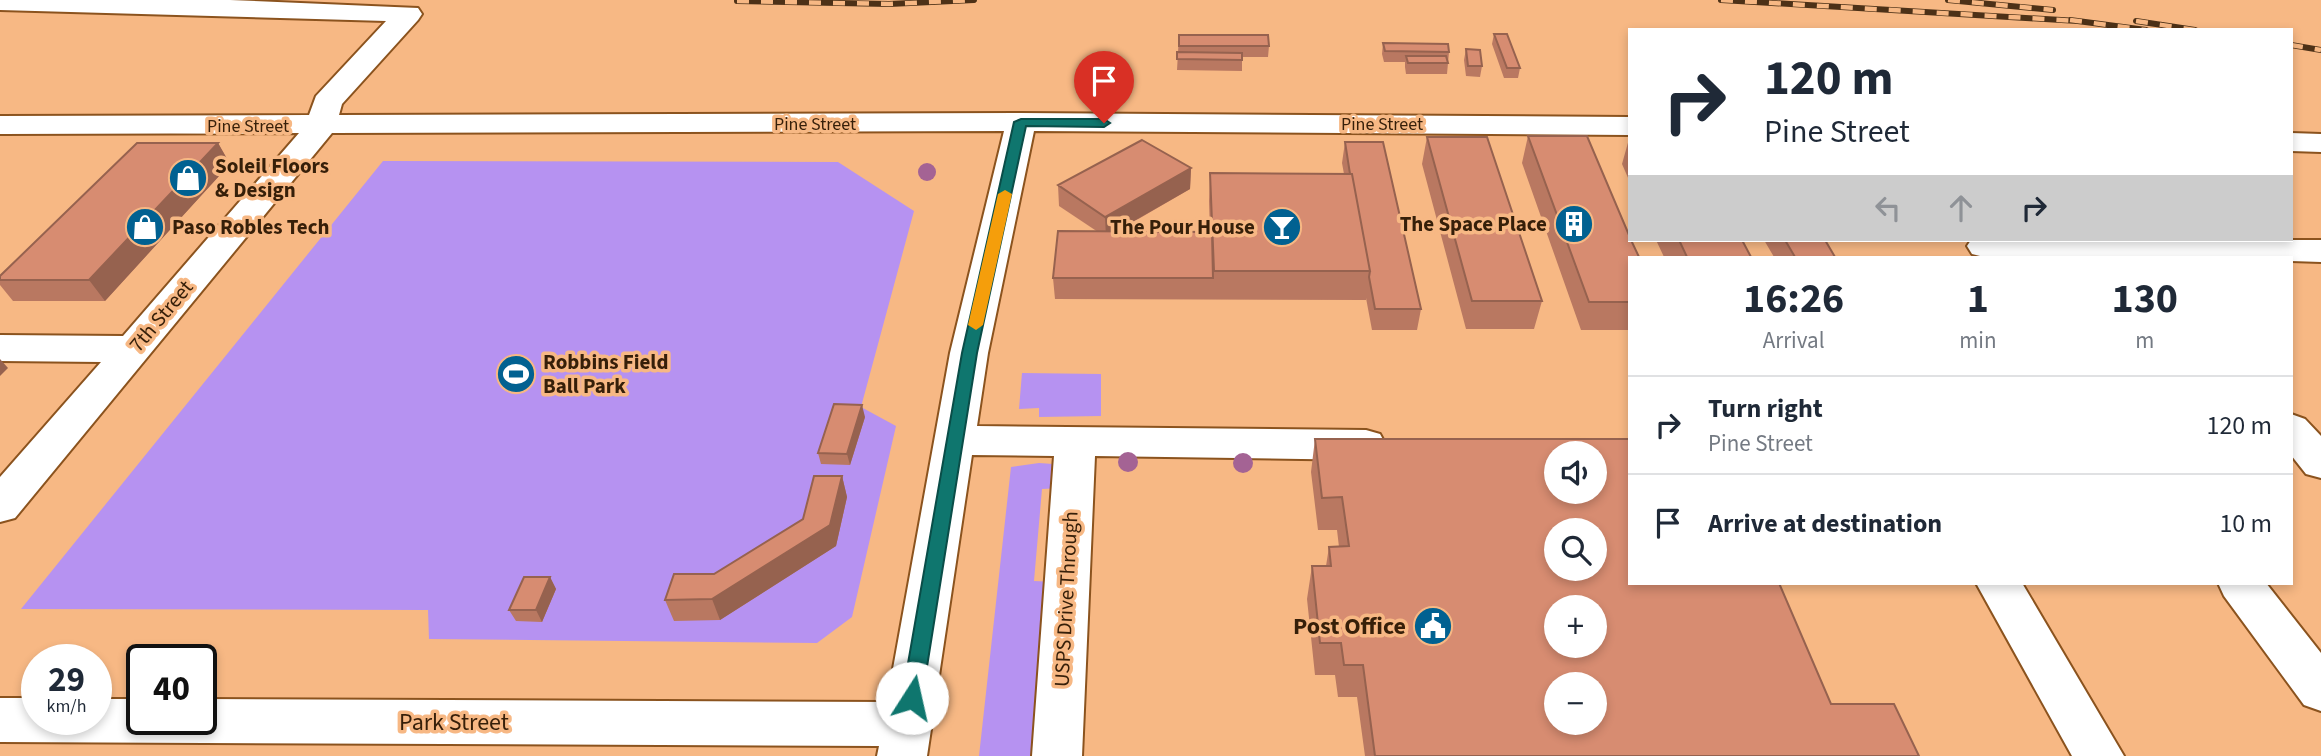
<!DOCTYPE html>
<html lang="en">
<head>
<meta charset="utf-8">
<style>
	body { margin:0; font-family:"Source Sans 3",sans-serif; background:#f6f6f7; color:#1f2937; height:100vh; display:flex; flex-direction:column; font-size:26px; white-space:nowrap }
	* { box-sizing:border-box; margin:0 }
	p { font-size:23px; color:#747a83 }
	.icon { flex:none; width:38px; height:38px; fill:none; stroke:currentColor; stroke-width:2; stroke-linecap:round; stroke-linejoin:round }
	.map { position:relative; flex:1; overflow:hidden }
	.sheet { position:absolute; left:1628px; top:256px; width:665px; height:329px; display:flex; flex-direction:column; background:#fff; border-radius:0px; box-shadow:0 4px 10px #0003 }
	.sheet>* { flex:none }
	.banner { position:absolute; left:1628px; top:28px; width:665px; height:214px; border-radius:0px; box-shadow:0 4px 10px #0003; background:#fff; color:#1f2937; overflow:hidden }
	.controls { position:absolute; left:1544px; top:441px; display:grid; gap:14px }
	.controls a { display:grid; place-items:center; width:63px; height:63px; border-radius:50%; background:#fff; box-shadow:0 4px 10px #0003; font-size:35px }
	.speed { position:absolute; left:21px; top:644px; display:flex; gap:14px; font-size:35px; font-weight:700; text-align:center }
	.speed>* { display:grid; place-content:center; width:91px; height:91px; border-radius:50%; background:#fff; box-shadow:0 4px 10px #0003; line-height:1 }
	.speed small { font-size:18px; font-weight:400 }
	.speed .limit { border:4px solid #111; border-radius:10px; background:#fff; color:#111 }
	.pin { position:absolute; display:grid; place-items:center; width:60px; height:60px; color:#fff; margin:-72px -30px; border-radius:50% 50% 50% 0; rotate:-45deg; box-shadow:0 0 7px #0007 }
	.pin .icon { rotate:45deg }
	.me { position:absolute; width:77px; margin:-38px; rotate:10deg; stroke-linejoin:round; filter:drop-shadow(0 0 5px #0008) }
	.turn { display:flex; align-items:center; gap:24px; height:147px; padding:0 21px; font-size:32px }
	.turn .icon { width:91px; height:91px; stroke-width:2.5 }
	.turn b { display:block; font-size:49px; line-height:60px }
	.lanes { display:flex; align-items:center; height:66px; padding:0 21px; background:#0003; justify-content:center; gap:35px; direction:ltr }
	.lanes .off { opacity:.35 }
	.eta { display:flex; justify-content:space-evenly; align-items:center; height:119px; text-align:center }
	.eta b { font-size:42px; font-weight:700; line-height:49px }
	ul { padding:0; list-style:none }
	li { display:flex; align-items:center; gap:21px; height:98px; padding:0 21px; border-top:2px solid #e0e1e3 }
	li div { flex:1 }
	li b { display:block; font-size:26px }
	li em { font-style:normal }
	.map>svg:first-child { display:block }
	.green { fill:#b692f1 }
	.lines { fill:none; stroke-linecap:round; stroke-linejoin:round }
	.minor-casing { stroke:#8b531e; stroke-width:4 }
	.minor { fill:#fff; fill-rule:evenodd }
	.rail-casing { stroke:#4d3117; stroke-width:6 }
	.rail { stroke:#f7b884; stroke-width:4.5; stroke-dasharray:12; stroke-linecap:butt }
	.tree { fill:#a46394 }
	.wall { fill:#b97861 }
	.shaded-wall { fill:#96624f }
	.building { fill:#d78c71; stroke:#96624f; stroke-width:2; fill-rule:evenodd }
	.route { fill:#0f766e; stroke:#0a4d48; stroke-width:2 }
	.slow { fill:#f59e0b }
	.labels { text-anchor:middle; stroke-width:7; stroke-linejoin:round; paint-order:stroke }
	.far-street-label { font-size:18px; fill:#361f09; stroke:#f7b884 }
	.poi-label { font-size:21px; font-weight:bold; fill:#361f09; stroke:#f7b884; text-anchor:start }
	.street-label { font-size:21px; fill:#361f09; stroke:#f7b884 }
	.near-poi-label { font-size:24px; font-weight:bold; fill:#361f09; stroke:#f7b884; text-anchor:end }
	.near-street-label { font-size:24px; fill:#361f09; stroke:#f7b884 }
</style>
</head>
<body>
<div class="map">
<svg width="2321" height="756" viewBox="0 0 2321 756">
	<rect width="100%" height="100%" fill="#f7b884"/>
	<!-- green -->
	<path class="green" d="M383 161 838 162 914 211 861 407 896 426 852 617 817 643 429 639 428 610 21 609Z
		M1022 373 1101 374V416L1039 417V408L1019 409Z
		M1039 463 1053 464 1065 476 1062 488 1042 489 1034 581 1057 582 1046 756H979L1011 467Z"/>
	<g class="lines">
		<!-- minor casing -->
		<g class="minor-casing">
			<path id="minor" d="M0 0H230L418 8 422 14 418 20 342 104 339 115 1021 113 1629 117V135L1034 131 988 353 977 426 1366 430 1380 434 1386 445 1380 456 1366 460 1095 456 1082 756H1032L1054 456 972 455 927 756H877L879 746 0 742V698H37V719H96V699H142V719H201V699L887 702 950 353 1004 131 332 133 15 518 0 522V477L101 362 0 361V335L123 336 299 133 0 134V116L309 115 316 96 386 21 0 10Z
				M2291 133 2321 134V152L2291 151Z
				M1971 240H2321V262L2291 261V257H1984L1972 254 1967 246Z
				M2291 414 2305 419 2321 436V478L2306 474 2291 455Z
				M1976 583H2022L2124 756H2072Z
				M2218 583H2266L2321 653V711L2304 705 2224 596Z"/>
		</g>
		<!-- minor -->
		<use href="#minor" class="minor"/>
		<!-- rail casing -->
		<g class="rail-casing">
			<path id="rail" d="M1721 0 2078 21
				M1948 0 2053 10
				M737 1 889 4 974 0
				M2070 20 2146 30
				M2136 21 2195 30
				M2291 45 2321 50"/>
		</g>
		<!-- rail -->
		<use href="#rail" class="rail"/>
	</g>
	<!-- trees -->
	<g class="tree">
		<circle cx="927" cy="172" r="9"/>
		<circle cx="1128" cy="462" r="10"/>
		<circle cx="1243" cy="463" r="10"/>
	</g>
	<!-- wall -->
	<path class="wall" d="M1494 34 1520 68 1518 78H1504L1492 44Z
		M1179 35 1269 46 1268 57H1242V71L1177 70Z
		M1383 43 1449 52 1447 74H1406L1405 67V62H1384L1382 54Z
		M1466 49 1482 66 1480 77 1466 76 1464 60Z
		M1528 136 1629 257V330H1581L1522 163Z
		M1427 137 1542 301 1534 329H1466L1422 164Z
		M1629 139V180L1622 164Z
		M1345 142 1421 309 1417 330H1372L1366 298V300L1055 299 1053 278 1098 232 1059 206 1058 185 1191 168 1190 189 1116 232H1210L1209 201 1210 173 1344 174 1342 163Z
		M218 143 230 164 105 301H13L0 285V276Z
		M1656 240H1742L1751 257H1664Z
		M1764 240H1825L1835 257H1774Z
		M865 417 850 465 821 464 818 453Z
		M1315 439 1831 704 1919 756H1365L1357 697H1338L1335 675H1315L1307 599 1312 566H1326L1329 547H1339L1337 530H1318L1311 472Z
		M842 476 847 497 836 546 720 620 674 621 665 600 714 574 803 519Z
		M550 577 556 589 542 622 516 621 509 610Z"/>
	<!-- shaded-wall -->
	<path class="shaded-wall" d="M218 143 230 164 105 301 89 280Z
		M1191 168 1190 189 1106 237 1105 217Z
		M0 359 8 368 0 376Z
		M862 405 865 417 850 465 847 454Z
		M842 476 847 497 836 546 720 620 712 599 830 525Z
		M550 577 556 589 542 622 536 610Z"/>
	<!-- building -->
	<path class="building" d="M1494 34H1507L1520 68H1507Z
		M1179 35H1268L1269 46H1179Z
		M1383 43 1448 44 1449 52 1385 51Z
		M1466 49 1480 50 1482 66H1468Z
		M1177 52 1242 53V60L1177 59Z
		M1406 56H1446L1448 63H1408Z
		M1528 136H1587L1629 235V240H1631L1639 257H1629V302H1589Z
		M1427 137H1487L1542 301H1472Z
		M1142 140 1191 168 1105 217 1058 185Z
		M1345 142H1383L1421 309H1375L1369 277 1370 271 1352 174H1350Z
		M137 143H218L89 280H0V276Z
		M1210 173 1352 174 1370 271H1214Z
		M1058 231 1212 232 1213 278H1053Z
		M1679 240H1742L1751 257H1687Z
		M1785 240H1825L1835 257H1795Z
		M834 404 862 405 847 454 818 453Z
		M1315 439H1629V583H1779L1831 704H1894L1919 756H1375L1363 665H1344L1341 643H1320L1312 566H1331L1329 547 1349 546 1342 497 1322 498ZM1556 453H1594V492H1556ZM1556 530H1594V569H1556ZM1556 607H1594V646H1556ZM1556 684H1594V723H1556Z
		M814 476H842L830 525 712 599 665 600 674 574H714L803 519Z
		M524 577H550L536 610H509Z"/>
	<!-- route -->
	<path class="route" d="M1021 119H1104L1110 123 1104 127 1026 126 977 353 922 698 919 705 912 707 905 705 902 698 962 353 1014 122Z"/>
	<!-- slow -->
	<path class="slow" d="M1005 190 1012 194 983 325 976 330 968 325 998 194Z"/>
	<!-- icons -->
	<defs>
		<g id="shop-disc" transform="scale(2.0125)"><circle r="9.5" fill="#016191" stroke="#f7b884"/><path d="M-5-2.5h2.3a2.7 3.5 0 0 1 5.4 0H5L5.5 6h-11ZM-1.5-2.5h3a1.5 2.3 0 0 0-3 0Z" fill="#fff"/></g>
		<g id="building-disc" transform="scale(2.0125)"><circle r="9.5" fill="#016191" stroke="#f7b884"/><path d="M-4-6H4V6H1V3H-1V6H-4ZM-2.5-4.3h1.7v1.8h-1.7ZM.8-4.3h1.7v1.8H.8ZM-2.5-1h1.7V.8h-1.7ZM.8-1h1.7V.8H.8Z" fill="#fff"/></g>
		<g id="bar-disc" transform="scale(2.0125)"><circle r="9.5" fill="#016191" stroke="#f7b884"/><path d="M-6-5H6L.8 .8V4.5H3.5V6h-7V4.5H-.8V.8Z" fill="#fff"/></g>
		<g id="stadium-disc" transform="scale(2.0125)"><circle r="9.5" fill="#016191" stroke="#f7b884"/><path d="M0-5a6.5 5 0 1 0 0 10a6.5 5 0 1 0 0-10ZM-3.5-1.8h7v3.6h-7Z" fill="#fff"/></g>
		<g id="civic-disc" transform="scale(2.0125)"><circle r="9.5" fill="#016191" stroke="#f7b884"/><path d="M-.6-6.5H3V-4.5H.6V-3L4-1V1h2V6H-6V1h2V-1L-.6-3ZM-1.2 2.5V6h2.4V2.5Z" fill="#fff"/></g>
	</defs>
	<g fill-rule="evenodd">
		<use href="#shop-disc" x="188" y="178"/>
		<use href="#building-disc" x="1574" y="224"/>
		<use href="#shop-disc" x="145" y="227"/>
		<use href="#bar-disc" x="1282" y="227"/>
		<use href="#stadium-disc" x="516" y="374"/>
		<use href="#civic-disc" x="1433" y="626"/>
	</g>
	<g class="labels">
		<!-- far-street labels -->
		<g class="far-street-label">
			<text x="815" y="130">Pine Street</text>
			<text x="1382" y="130">Pine Street</text>
			<text x="248" y="132">Pine Street</text>
		</g>
		<!-- poi labels -->
		<g class="poi-label">
			<text x="215" y="173">Soleil Floors<tspan x="215" dy="24">&amp; Design</tspan></text>
			<text x="1547" y="231" text-anchor="end">The Space Place</text>
			<text x="172" y="234">Paso Robles Tech</text>
			<text x="1255" y="234" text-anchor="end">The Pour House</text>
			<text x="543" y="369">Robbins Field<tspan x="543" dy="24">Ball Park</tspan></text>
		</g>
		<!-- street labels -->
		<g class="street-label">
			<text transform="translate(161 316) rotate(-50)" y="7">7th Street</text>
			<text transform="translate(1066 599) rotate(-87)" y="7">USPS Drive Through</text>
		</g>
		<!-- near-poi labels -->
		<g class="near-poi-label">
			<text x="1406" y="634">Post Office</text>
		</g>
		<!-- near-street labels -->
		<g class="near-street-label">
			<text x="454" y="730">Park Street</text>
		</g>
	</g>
</svg>
<div class="controls">
<a><svg class="icon" aria-label="sound" viewBox="0 0 24 24"><path d="M4 9h4l5-4v14l-5-4H4zM17 9q2 3 0 6"/></svg></a>
<a><svg class="icon" aria-label="search" viewBox="0 0 24 24"><circle cx="10" cy="10" r="6"/><path d="M15 15l6 6"/></svg></a>
<a>+</a>
<a>−</a>
</div>
<div class="speed"><div>29<small>km/h</small></div><div class="limit">40</div></div>
<div class="pin" style="left:1104px;top:123px;background:#d93025"><svg class="icon" aria-label="arrive" viewBox="0 0 24 24"><path d="M6 21V4h12l-3 4 3 4H6"/></svg></div>
<svg class="me" style="left:912px;top:698px" viewBox="-20 -20 40 40"><circle r="19" fill="#fff"/><path d="M0-13L10 11 0 6-10 11z" fill="#0f766e"/></svg>
<div class="banner">
<div class="turn"><svg class="icon" aria-label="right" viewBox="0 0 24 24"><path d="M7 20v-9h11M14 6l5 5-5 5"/></svg><div><b>120 m</b>Pine Street</div></div>
<div class="lanes"><svg class="icon off" aria-label="left" viewBox="0 0 24 24"><path d="M17 20v-9H6M10 6l-5 5 5 5"/></svg><svg class="icon off" aria-label="ahead" viewBox="0 0 24 24"><path d="M12 20V5M6 11l6-6 6 6"/></svg><svg class="icon" aria-label="right" viewBox="0 0 24 24"><path d="M7 20v-9h11M14 6l5 5-5 5"/></svg></div>
</div>
<section class="sheet">
<div class="eta">
<div><b>16:26</b><p>Arrival</p></div>
<div><b>1</b><p>min</p></div>
<div><b>130</b><p>m</p></div>
</div>
<ul>
<li><svg class="icon" aria-label="right" viewBox="0 0 24 24"><path d="M7 20v-9h11M14 6l5 5-5 5"/></svg><div><b>Turn right</b><p>Pine Street</p></div><em>120 m</em></li>
<li><svg class="icon" aria-label="arrive" viewBox="0 0 24 24"><path d="M6 21V4h12l-3 4 3 4H6"/></svg><div><b>Arrive at destination</b></div><em>10 m</em></li>
</ul>
</section>
</div>
</body>
</html>
